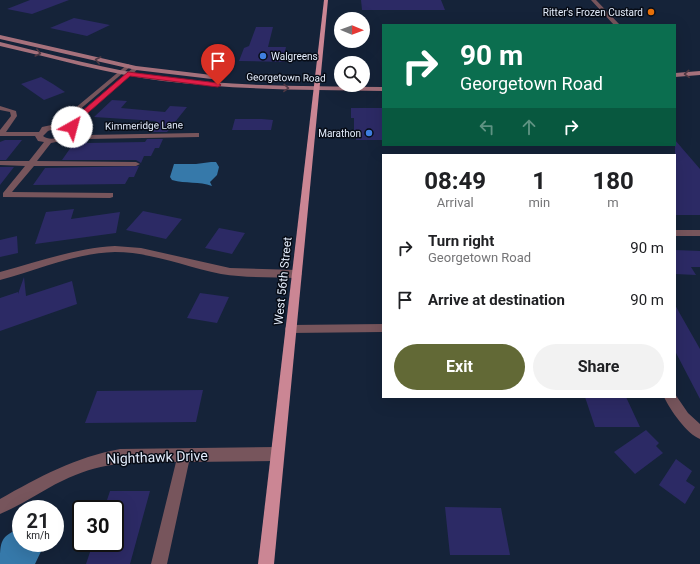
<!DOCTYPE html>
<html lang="en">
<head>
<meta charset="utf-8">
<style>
	body { margin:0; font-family:Roboto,sans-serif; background:#f2f2f2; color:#202124; height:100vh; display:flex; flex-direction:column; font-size:15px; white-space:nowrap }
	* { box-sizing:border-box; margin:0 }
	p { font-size:13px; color:#757577 }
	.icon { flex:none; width:22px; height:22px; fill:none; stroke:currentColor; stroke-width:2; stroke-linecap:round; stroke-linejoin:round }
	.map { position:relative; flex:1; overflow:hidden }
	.side { position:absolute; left:382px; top:154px; width:294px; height:244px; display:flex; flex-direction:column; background:#fff; border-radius:0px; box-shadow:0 4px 16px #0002 }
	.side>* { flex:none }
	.banner { position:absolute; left:382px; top:24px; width:294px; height:122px; border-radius:0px; box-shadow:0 4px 16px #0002; background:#0b6e4f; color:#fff; overflow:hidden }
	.needle { width:26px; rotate:91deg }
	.controls { position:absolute; left:334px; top:12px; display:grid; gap:8px }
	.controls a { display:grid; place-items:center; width:36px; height:36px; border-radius:50%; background:#fff; box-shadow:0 4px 16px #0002; font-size:20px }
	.speed { position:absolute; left:12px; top:500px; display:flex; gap:8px; font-size:20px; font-weight:700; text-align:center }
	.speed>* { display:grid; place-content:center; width:52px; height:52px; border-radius:50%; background:#fff; box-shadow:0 4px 16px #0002; line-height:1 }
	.speed small { font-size:10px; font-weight:400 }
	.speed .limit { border:2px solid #111; border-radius:6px; background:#fff; color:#111 }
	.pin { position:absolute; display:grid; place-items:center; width:34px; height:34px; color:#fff; margin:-41px -17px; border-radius:50% 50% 50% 0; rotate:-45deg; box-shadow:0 0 4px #0007 }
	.pin .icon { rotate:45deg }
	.me { position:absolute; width:44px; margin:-22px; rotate:38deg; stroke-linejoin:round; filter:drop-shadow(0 0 3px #0008) }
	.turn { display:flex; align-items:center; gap:14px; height:84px; padding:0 12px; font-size:18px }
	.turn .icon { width:52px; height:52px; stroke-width:2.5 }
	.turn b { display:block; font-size:28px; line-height:34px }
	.lanes { display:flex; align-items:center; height:38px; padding:0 12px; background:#0003; justify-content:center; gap:20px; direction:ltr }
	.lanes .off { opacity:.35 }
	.eta { display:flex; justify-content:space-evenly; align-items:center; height:68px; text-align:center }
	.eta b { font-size:24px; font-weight:700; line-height:28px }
	.button { display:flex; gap:8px; margin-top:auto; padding:8px 12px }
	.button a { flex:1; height:46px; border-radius:24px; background:#626936; color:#fff; font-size:16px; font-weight:700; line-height:46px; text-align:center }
	.button a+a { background:#f2f2f2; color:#202124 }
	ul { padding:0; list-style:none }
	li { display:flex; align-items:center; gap:12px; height:52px; padding:0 12px }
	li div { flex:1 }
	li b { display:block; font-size:15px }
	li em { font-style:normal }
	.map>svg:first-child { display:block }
	.water { fill:#3679aa }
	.building { fill:#2c2a65 }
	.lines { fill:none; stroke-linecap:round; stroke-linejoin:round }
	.street { fill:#77555c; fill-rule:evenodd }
	.secondary { fill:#a6717c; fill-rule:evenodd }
	.primary { fill:#cb8694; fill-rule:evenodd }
	.oneway { stroke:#4f3944 }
	.route { fill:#e11d48; stroke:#92132f }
	.food-dot { fill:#e8710a; stroke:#070c16; stroke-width:1.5 }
	.shop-dot { fill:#3f7fe0; stroke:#070c16; stroke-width:1.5 }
	.labels { text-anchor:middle; stroke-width:3; stroke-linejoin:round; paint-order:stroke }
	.far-poi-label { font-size:10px; fill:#e4edfc; stroke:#070c16; text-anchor:end }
	.far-street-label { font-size:10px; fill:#e4edfc; stroke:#070c16 }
	.street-label { font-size:12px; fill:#e4edfc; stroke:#070c16 }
	.near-street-label { font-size:14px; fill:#e4edfc; stroke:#070c16 }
</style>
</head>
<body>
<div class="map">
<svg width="700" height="564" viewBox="0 0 700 564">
	<rect width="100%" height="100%" fill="#152339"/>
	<!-- water -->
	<path class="water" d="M211 162H216L219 167 217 175 210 182 212 186C199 181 186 184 172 180L170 177 174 164H196Z
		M21 528V543H45L35 564H0C0 542 0 536 21 528Z"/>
	<!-- building -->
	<path class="building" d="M30 0H69L32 14 7 9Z
		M361 0H441L445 10H362Z
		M74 18 110 25 87 36 50 28Z
		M256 27H273L268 47H286L285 51H287L285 62 239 61 244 48 249 46Z
		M41 77 53 84 65 92 44 100 21 84Z
		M112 100 127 101 121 108 165 112 170 106 187 107 167 132H150L156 121 94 117Z
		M351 108H383V140H356V137H354V118H351Z
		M235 119H262L273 120 271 130H232Z
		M147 139H163L159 148H155L151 156H144L141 163 136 160H62L76 140H88L87 143 145 142Z
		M5 140H22L6 160H0V142Z
		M675 140 700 169V215H675Z
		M139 166 134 177H129L125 184 33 185 45 168Z
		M0 167H14L0 185Z
		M74 209 71 219 120 212 116 233 35 244 46 212Z
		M143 211 182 219 166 239 126 230Z
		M219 228 245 233 232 254 205 248Z
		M17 236 18 253 0 257V240Z
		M675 250 700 251V267H691L696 275 675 274Z
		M24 277 26 296 72 281 77 304 0 331V298L18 292V294Z
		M200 293 229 297 217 323 187 318Z
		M675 305 700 349V399L675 351Z
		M203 390 196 422 85 423 97 391Z
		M585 397H626L640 427H595Z
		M646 430 659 443 656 446 663 453 635 474 614 452Z
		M676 459 692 471 686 481 695 487 685 504 659 485Z
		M110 491H150L130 564H86L93 543H115V509H104Z
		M445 507 501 508 510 555H450Z"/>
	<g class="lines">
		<!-- street -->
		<path class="street" d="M591 0H596L620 25H614Z
			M128 64 131 66 130 67 65 122 68 123 134 67H138V69L73 125 77 129 74 133 87 135 196 133H199V137L87 139 70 137 61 141 51 143 37 161 136 162 140 164 136 166H34L12 192 113 193V197L110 198 3 197V193L25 166 0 165V161H29L44 142 38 141 35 136H0V130L11 116 10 112 0 110V106L16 111 17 116 6 132H39L42 127 56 124ZM63 126 69 129C64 137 51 142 43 136L48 131Z
			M675 230H700V236H675Z
			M115 246 141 248 230 268 297 270 302 274 297 278C272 277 246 278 221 274 186 267 151 252 115 252 75 253 38 270 0 280V272C38 262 75 248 115 246Z
			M383 324V332L290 333 286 332 285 329 286 326 290 325Z
			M675 394 688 413 700 424V439C687 434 670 410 664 397H675Z
			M277 447 282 449 284 454 282 459 277 461 189 462 167 564H151L176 462C132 462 103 461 62 481 41 491 22 505 0 514V499C39 477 76 457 120 449Z"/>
		<!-- secondary -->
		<path class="secondary" d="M0 35 136 66 220 76 223 78 220 80 136 70 0 39Z
			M0 42C54 55 108 70 163 77 236 87 309 86 383 87V91C309 90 236 90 163 81 107 74 54 58 0 46Z
			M700 71V75L675 77V73Z"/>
		<!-- primary -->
		<path class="primary" d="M324 0H328L274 564H258Z"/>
	</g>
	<!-- one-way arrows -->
	<defs><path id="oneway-chevron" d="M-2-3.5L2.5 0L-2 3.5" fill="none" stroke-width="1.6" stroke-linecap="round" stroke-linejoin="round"/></defs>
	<g class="oneway">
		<use href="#oneway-chevron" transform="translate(38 53) rotate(14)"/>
		<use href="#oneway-chevron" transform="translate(98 60) rotate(-167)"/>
		<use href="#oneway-chevron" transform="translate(687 74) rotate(177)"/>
		<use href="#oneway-chevron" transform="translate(286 88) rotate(2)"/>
	</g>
	<!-- route -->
	<path class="route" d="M128 72 218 83 221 85 218 87 130 76 74 125V128L67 127V124Z"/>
	<!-- markers -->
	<circle class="food-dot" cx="651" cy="12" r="4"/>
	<g class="shop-dot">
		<circle cx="263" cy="56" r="4"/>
		<circle cx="369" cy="133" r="4"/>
	</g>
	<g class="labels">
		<!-- far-poi labels -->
		<g class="far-poi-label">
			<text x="643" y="16">Ritter's Frozen Custard</text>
			<text x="271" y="60" text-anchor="start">Walgreens</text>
			<text x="361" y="137">Marathon</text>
		</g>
		<!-- far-street labels -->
		<g class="far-street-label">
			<text transform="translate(286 77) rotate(1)" y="4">Georgetown Road</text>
			<text transform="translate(144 125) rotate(-1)" y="4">Kimmeridge Lane</text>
		</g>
		<!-- street labels -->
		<g class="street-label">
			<text transform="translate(283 281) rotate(-84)" y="4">West 56th Street</text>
		</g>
		<!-- near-street labels -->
		<g class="near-street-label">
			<text transform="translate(157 457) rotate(-2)" y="5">Nighthawk Drive</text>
		</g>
	</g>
</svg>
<div class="controls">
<a><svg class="needle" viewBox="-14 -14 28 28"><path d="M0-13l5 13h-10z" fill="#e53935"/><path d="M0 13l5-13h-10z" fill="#757577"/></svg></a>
<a><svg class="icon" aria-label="search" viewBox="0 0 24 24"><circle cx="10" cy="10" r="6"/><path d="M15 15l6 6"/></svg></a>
</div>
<div class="speed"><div>21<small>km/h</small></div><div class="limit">30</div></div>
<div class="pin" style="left:218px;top:85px;background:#d93025"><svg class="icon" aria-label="arrive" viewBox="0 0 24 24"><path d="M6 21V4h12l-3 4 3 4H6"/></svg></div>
<svg class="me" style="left:72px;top:127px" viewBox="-20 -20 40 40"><circle r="19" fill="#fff"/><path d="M0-13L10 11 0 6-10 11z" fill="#e11d48"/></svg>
<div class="banner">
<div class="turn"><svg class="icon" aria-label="right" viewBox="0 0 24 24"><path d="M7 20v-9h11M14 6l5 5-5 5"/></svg><div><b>90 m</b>Georgetown Road</div></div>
<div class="lanes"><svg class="icon off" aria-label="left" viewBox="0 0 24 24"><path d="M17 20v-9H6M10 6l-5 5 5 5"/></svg><svg class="icon off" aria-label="ahead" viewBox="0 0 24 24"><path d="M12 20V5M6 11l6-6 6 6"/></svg><svg class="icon" aria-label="right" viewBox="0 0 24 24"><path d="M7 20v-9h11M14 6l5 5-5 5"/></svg></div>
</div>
<section class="side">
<div class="eta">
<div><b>08:49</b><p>Arrival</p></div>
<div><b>1</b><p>min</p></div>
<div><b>180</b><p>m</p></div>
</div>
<ul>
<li><svg class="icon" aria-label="right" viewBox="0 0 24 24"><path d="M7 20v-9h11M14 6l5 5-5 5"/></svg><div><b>Turn right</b><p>Georgetown Road</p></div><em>90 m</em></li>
<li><svg class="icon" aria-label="arrive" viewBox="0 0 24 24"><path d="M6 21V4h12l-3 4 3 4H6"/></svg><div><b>Arrive at destination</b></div><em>90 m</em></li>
</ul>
<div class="button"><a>Exit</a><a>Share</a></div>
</section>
</div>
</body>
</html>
